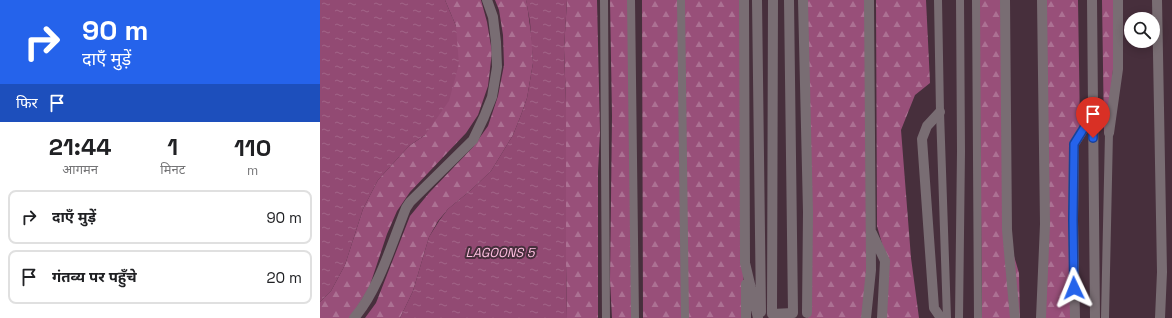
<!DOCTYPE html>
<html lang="hi">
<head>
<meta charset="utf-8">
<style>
	body { margin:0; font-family:"Space Grotesk","Noto Sans Devanagari",sans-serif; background:#f6f6f6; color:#202124; height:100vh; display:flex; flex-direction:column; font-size:15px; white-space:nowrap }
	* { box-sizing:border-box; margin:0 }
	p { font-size:13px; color:#757577 }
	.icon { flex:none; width:22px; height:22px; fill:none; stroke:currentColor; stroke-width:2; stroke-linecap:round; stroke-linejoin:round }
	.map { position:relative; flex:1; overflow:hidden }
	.sheet { display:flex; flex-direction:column; background:#fff; width:320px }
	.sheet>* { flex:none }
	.banner { background:#2563eb; color:#fff; overflow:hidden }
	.tools { position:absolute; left:804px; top:12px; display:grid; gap:8px }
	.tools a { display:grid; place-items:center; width:36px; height:36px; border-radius:50%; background:#fff; box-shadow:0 2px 10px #0003; font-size:20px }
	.pin { position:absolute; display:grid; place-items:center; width:34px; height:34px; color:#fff; margin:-41px -17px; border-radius:50% 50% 50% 0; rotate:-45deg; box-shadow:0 0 4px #0007 }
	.pin .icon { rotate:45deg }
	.me { position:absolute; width:44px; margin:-22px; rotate:358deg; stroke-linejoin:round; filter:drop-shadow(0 0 3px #0008) }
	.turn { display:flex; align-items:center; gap:14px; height:84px; padding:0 16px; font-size:18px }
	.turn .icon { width:52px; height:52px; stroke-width:2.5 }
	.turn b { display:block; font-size:28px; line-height:34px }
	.then { display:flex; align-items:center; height:38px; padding:0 16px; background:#0003; gap:8px; font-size:15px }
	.eta { display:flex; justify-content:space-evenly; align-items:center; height:68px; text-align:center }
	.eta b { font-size:24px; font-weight:700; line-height:28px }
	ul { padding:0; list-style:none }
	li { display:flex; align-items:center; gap:12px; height:54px; margin:0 8px 6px; padding:0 8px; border:2px solid #e0e0e0; border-radius:8px }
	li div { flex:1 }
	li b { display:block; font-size:15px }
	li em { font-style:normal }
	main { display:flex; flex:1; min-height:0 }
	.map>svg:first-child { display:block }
	.forest { fill:url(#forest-firs) }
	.water { fill:url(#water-ripples) }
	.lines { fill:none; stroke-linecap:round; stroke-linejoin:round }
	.service { stroke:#796d73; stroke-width:8 }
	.minor { stroke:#796d73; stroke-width:10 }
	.tertiary { stroke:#796d73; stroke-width:10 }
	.route-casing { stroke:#184099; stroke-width:10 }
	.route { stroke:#2563eb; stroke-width:7 }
	.labels { text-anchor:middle; stroke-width:4; stroke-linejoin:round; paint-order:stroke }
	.water-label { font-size:13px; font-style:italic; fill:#fdbedf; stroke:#472f3c }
</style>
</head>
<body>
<main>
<section class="sheet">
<div class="banner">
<div class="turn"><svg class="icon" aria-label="right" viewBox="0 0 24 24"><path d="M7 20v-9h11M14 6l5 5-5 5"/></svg><div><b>90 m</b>दाएँ मुड़ें</div></div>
<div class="then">फिर<svg class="icon" aria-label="arrive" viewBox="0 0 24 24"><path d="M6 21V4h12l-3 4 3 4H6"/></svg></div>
</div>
<div class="eta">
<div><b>21:44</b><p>आगमन</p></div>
<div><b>1</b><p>मिनट</p></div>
<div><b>110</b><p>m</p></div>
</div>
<ul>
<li><svg class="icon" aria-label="right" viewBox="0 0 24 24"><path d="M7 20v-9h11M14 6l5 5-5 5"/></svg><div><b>दाएँ मुड़ें</b></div><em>90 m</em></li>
<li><svg class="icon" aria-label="arrive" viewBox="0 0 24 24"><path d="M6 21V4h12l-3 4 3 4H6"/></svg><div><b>गंतव्य पर पहुँचे</b></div><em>20 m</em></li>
</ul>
</section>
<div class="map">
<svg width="852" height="318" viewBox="0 0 852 318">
	<defs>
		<pattern id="forest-firs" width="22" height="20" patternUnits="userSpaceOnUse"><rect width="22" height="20" fill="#984f79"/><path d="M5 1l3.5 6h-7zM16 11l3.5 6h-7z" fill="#ac7193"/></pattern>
		<pattern id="water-ripples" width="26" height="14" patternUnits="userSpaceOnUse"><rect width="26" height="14" fill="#924a73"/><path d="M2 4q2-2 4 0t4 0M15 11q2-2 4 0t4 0" fill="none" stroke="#a26488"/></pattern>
	</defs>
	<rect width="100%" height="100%" fill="#472f3c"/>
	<!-- forest -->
	<path class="forest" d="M125 0H161L167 22 172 52 168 86 158 115 146 133 90 192 77 211 67 234 49 288 32 315 29 318H0V302L11 291 25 265 43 209 58 180 89 146 105 135 136 26Z
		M175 0H206L207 4 212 41 213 63 207 98 201 115 193 135 171 171 151 190 128 209 118 221 109 237 93 291 80 318H45L56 303 90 216 109 193 153 147 168 126 178 96 184 65 183 35 179 10Z
		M247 0H277L280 132 278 172V318H247L246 264V103L244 49Z
		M290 0H310L314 318H292L290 280 292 116Z
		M322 0H420L424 318H323Z
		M484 0H546L549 270 543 318H488L489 256Z
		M556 0H606L610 83 595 95 581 130 591 258 599 318H564L567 261 557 226Z
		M659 0H684L686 229 699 273 700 318H662Z
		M724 0H758L760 128 750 144 753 318H725Z
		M782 0H795L796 39 787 131 784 133Z"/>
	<!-- water -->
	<path class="water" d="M0 0H125L136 26 139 64 129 101 105 135 89 146 58 180 43 209 25 265 11 291 0 302Z
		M206 0H247L244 49 246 103V264L247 318H80L93 291 109 237 119 221 128 209 151 190 171 171 193 135 201 115 207 98 213 63 210 22Z"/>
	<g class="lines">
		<!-- service -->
		<path class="service" d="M284 0 286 318
			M311 0 315 318
			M361 0 365 318
			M618 0 620 112 627 318
			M656 0 658 318
			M639 318 641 151 640 0
			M785 318 789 133"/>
		<!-- minor -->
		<path class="minor" d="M424 0 425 263 438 318
			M437 0 441 312
			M453 0 452 314 473 313 469 0
			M483 0 488 212 487 313
			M685 0 687 230 695 318
			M837 0 842 272 840 318
			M620 112 607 126 602 139 614 308 621 318
			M789 133 798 69V0
			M552 233 565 261 562 318
			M426 284V318
			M34 318C58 291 72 243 86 208L90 202 153 140 164 117 172 97 177 67 176 42 173 17 167 0
			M546 318 551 270 549 0
			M755 318 753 220 754 144 764 128 773 108"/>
		<!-- tertiary -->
		<path class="tertiary" d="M772 0 775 318
			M721 318 725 224 722 0"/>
	</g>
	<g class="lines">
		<!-- route casing -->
		<g class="route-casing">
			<path id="route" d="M754 288 753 220 754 144 764 128 773 108V138"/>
		</g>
		<!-- route -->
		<use href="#route" class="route"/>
	</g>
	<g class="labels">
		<!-- water labels -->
		<g class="water-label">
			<text x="180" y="257">LAGOONS 5</text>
		</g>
	</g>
</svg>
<div class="tools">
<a><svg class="icon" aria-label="search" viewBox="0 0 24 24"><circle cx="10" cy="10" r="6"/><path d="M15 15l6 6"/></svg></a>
</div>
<div class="pin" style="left:773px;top:138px;background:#d93025"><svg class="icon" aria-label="arrive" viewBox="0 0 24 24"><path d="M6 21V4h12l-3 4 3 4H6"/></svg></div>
<svg class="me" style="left:754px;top:288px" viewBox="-20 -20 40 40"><path d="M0-17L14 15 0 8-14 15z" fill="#2563eb" stroke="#fff" stroke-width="4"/></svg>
</div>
</main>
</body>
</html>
